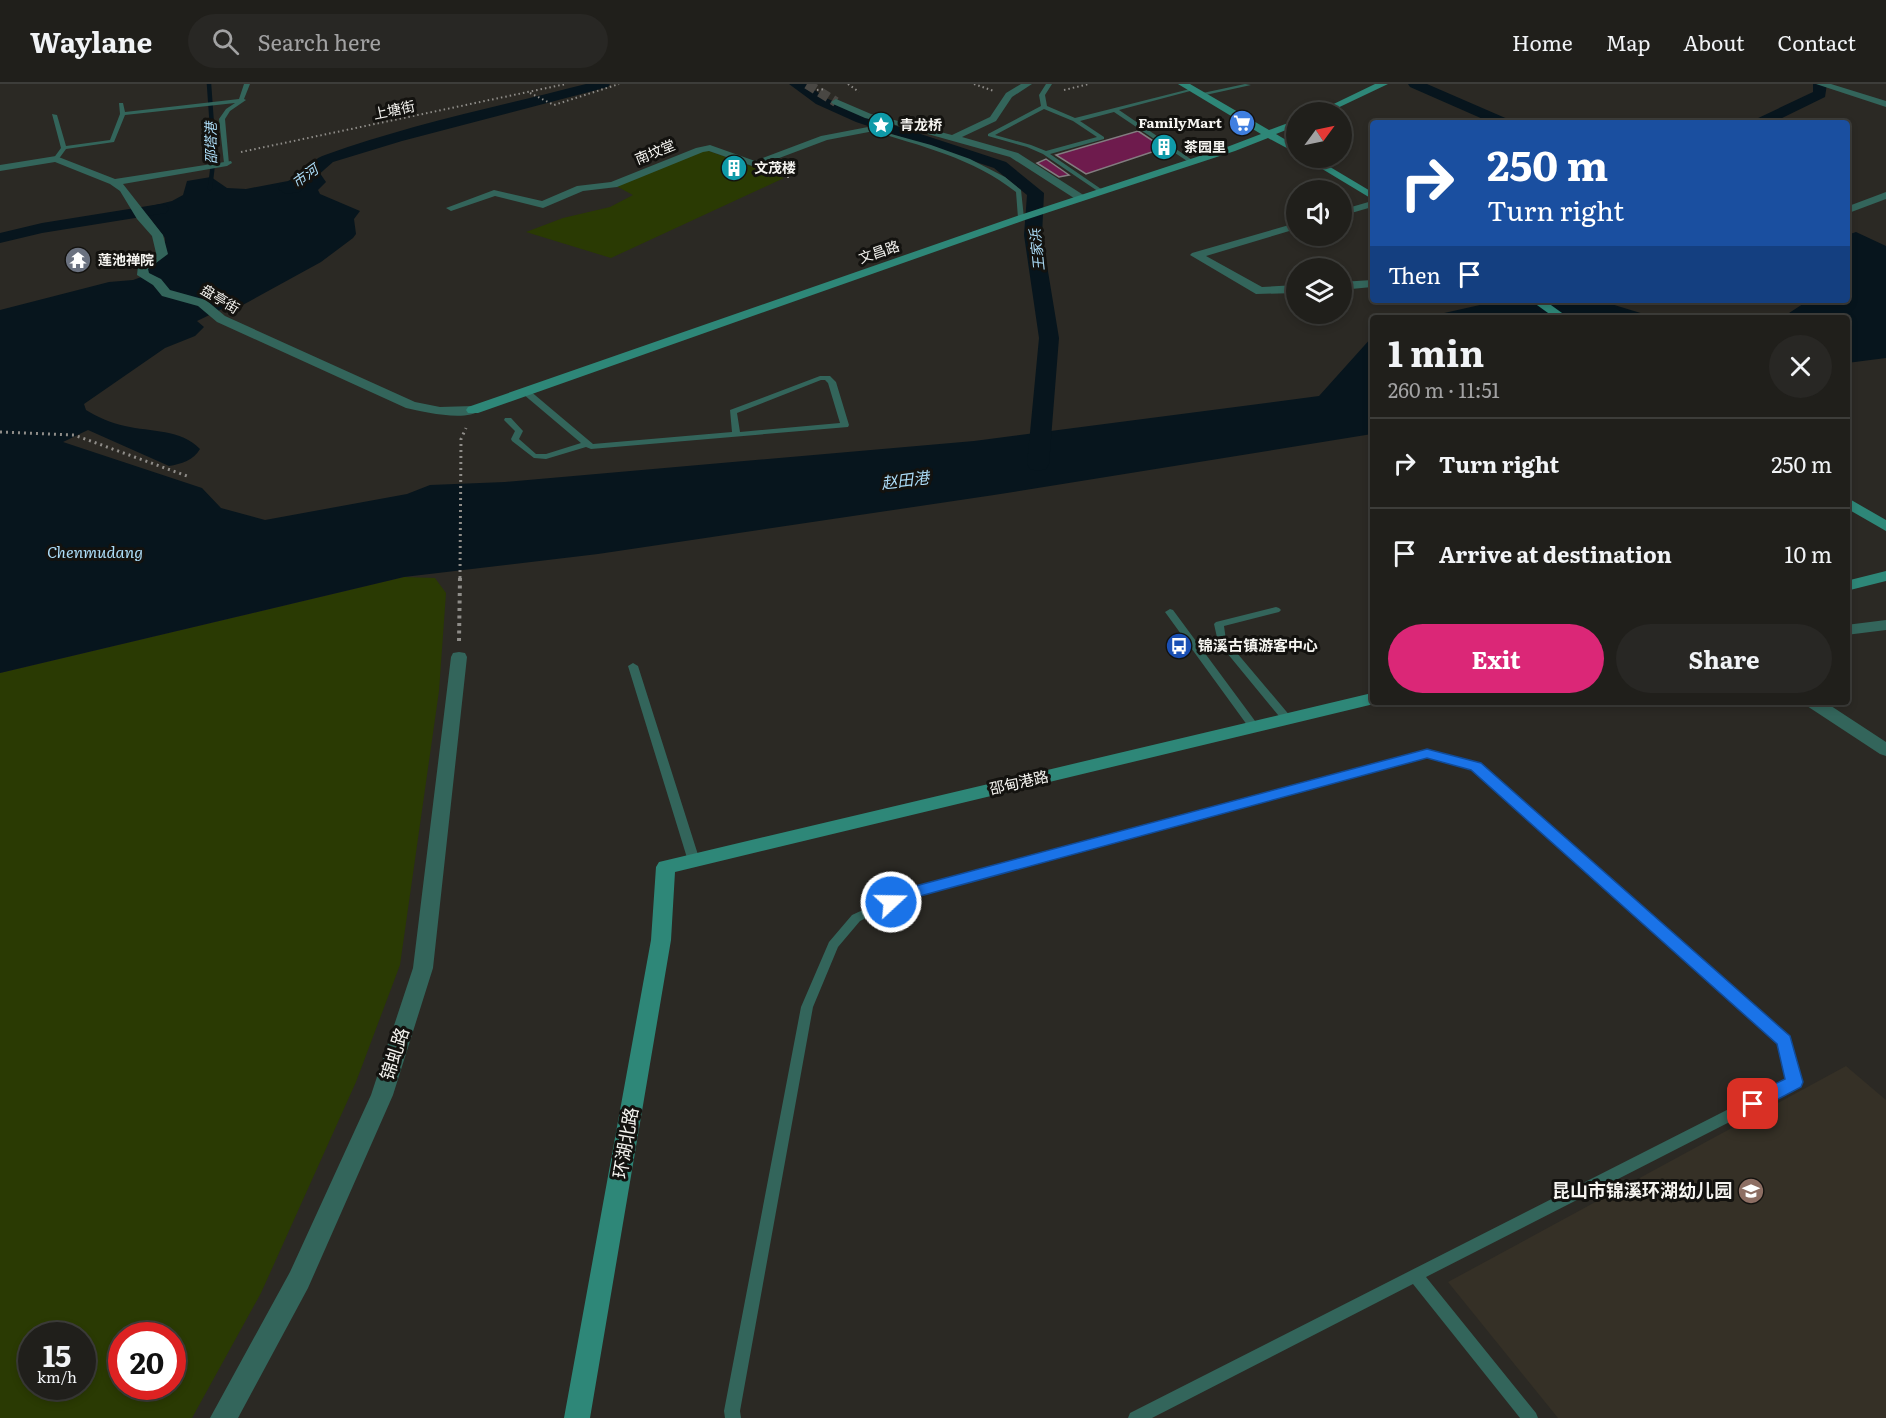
<!DOCTYPE html>
<html lang="en">
<head>
<meta charset="utf-8">
<style>
	body { margin:0; font-family:Literata,"Noto Sans SC",serif; background:#282724; color:#f1f3f6; height:100vh; display:flex; flex-direction:column; font-size:22px; white-space:nowrap }
	* { box-sizing:border-box; margin:0 }
	p { font-size:20px; color:#a2a2a3 }
	.icon { flex:none; width:33px; height:33px; fill:none; stroke:currentColor; stroke-width:2; stroke-linecap:round; stroke-linejoin:round }
	.map { position:relative; flex:1; overflow:hidden }
	.panel { position:absolute; left:1370px; top:231px; width:480px; height:390px; display:flex; flex-direction:column; background:#201f1b; border-radius:6px; box-shadow:0 3px 9px #0003,0 0 0 2px #3d3d3a }
	.panel>* { flex:none }
	.banner { position:absolute; left:1370px; top:36px; width:480px; height:183px; border-radius:6px; box-shadow:0 3px 9px #0003,0 0 0 2px #3d3d3a; background:#1a4fa0; color:#fff; overflow:hidden }
	.needle { width:39px; rotate:57deg }
	.buttons { position:absolute; left:1286px; top:18px; display:grid; gap:12px }
	.buttons a { display:grid; place-items:center; width:66px; height:66px; border-radius:50%; background:#201f1b; box-shadow:0 3px 9px #0003,0 0 0 2px #3d3d3a; font-size:30px }
	.speed { position:absolute; left:18px; top:1238px; display:flex; gap:12px; font-size:30px; font-weight:700; text-align:center }
	.speed>* { display:grid; place-content:center; width:78px; height:78px; border-radius:50%; background:#201f1b; box-shadow:0 3px 9px #0003,0 0 0 2px #3d3d3a; line-height:1 }
	.speed small { font-size:15px; font-weight:400 }
	.speed .limit { border:9px solid #d22; background:#fff; color:#111 }
	.pin { position:absolute; display:grid; place-items:center; width:51px; height:51px; color:#fff; margin:-26px; border-radius:12px; box-shadow:0 3px 9px #0006 }
	.me { position:absolute; width:66px; margin:-33px; rotate:69deg; stroke-linejoin:round; filter:drop-shadow(0 0 4px #0008) }
	.turn { display:flex; align-items:center; gap:21px; height:126px; padding:0 18px; font-size:27px }
	.turn .icon { width:78px; height:78px; stroke-width:2.5 }
	.turn b { display:block; font-size:42px; line-height:51px }
	.then { display:flex; align-items:center; height:57px; padding:0 18px; background:#0003; gap:12px; font-size:22px }
	.round { display:grid; place-items:center; flex:none; width:63px; height:63px; border-radius:32px; background:#282724 }
	.headline { display:flex; align-items:center; justify-content:space-between; height:102px; padding:0 18px }
	h1 { font-size:36px; font-weight:700; line-height:45px }
	.cta { display:flex; gap:12px; margin-top:auto; padding:12px 18px }
	.cta a { flex:1; height:69px; border-radius:36px; background:#db2777; color:#fff; font-size:24px; font-weight:700; line-height:69px; text-align:center }
	.cta a+a { background:#282724; color:#f1f3f6 }
	ul { padding:0; list-style:none }
	li { display:flex; align-items:center; gap:18px; height:90px; padding:0 18px; border-top:2px solid #3d3d3a }
	li div { flex:1 }
	li b { display:block; font-size:22px }
	li em { font-style:normal }
	header { display:flex; align-items:center; gap:36px; box-sizing:border-box; height:84px; padding:0 30px; background:#201f1b; border-bottom:2px solid #3d3d3a }
	header strong { font-size:28px }
	nav { display:flex; gap:33px; margin-inline-start:auto; font-size:21px }
	.search { width:420px; height:54px; background:#282724; display:flex; align-items:center; gap:15px; box-sizing:border-box; padding:0 21px; border-radius:33px; color:#a2a2a3; font-size:22px }
	.map>svg:first-child { display:block }
	.built { fill:#353026 }
	.green { fill:#2a3a03; fill-rule:evenodd }
	.water { fill:#07151d }
	.lines { fill:none; stroke-linecap:round; stroke-linejoin:round }
	.stream { stroke:#07151d; stroke-width:4.5 }
	.canal { fill:#07151d; fill-rule:evenodd }
	.building { fill:#6e1b4d; stroke:#837d80; stroke-width:1.5 }
	.street-tunnel { stroke:#494743; stroke-width:10; stroke-dasharray:10 5; stroke-linecap:butt }
	.path-far2 { stroke:#8f8d89; stroke-width:2; stroke-dasharray:1.5 3; stroke-linecap:butt }
	.path-far1 { stroke:#8f8d89; stroke-width:3; stroke-dasharray:2 4; stroke-linecap:butt }
	.path { stroke:#8f8d89; stroke-width:4; stroke-dasharray:3 4.5; stroke-linecap:butt }
	.lane { fill:#33655b; fill-rule:evenodd }
	.street { fill:#33655b; fill-rule:evenodd }
	.secondary { fill:#2e8778; fill-rule:evenodd }
	.route { fill:#1a73e8; stroke:#114b97; stroke-width:1.5 }
	.labels { text-anchor:middle; stroke-width:6; stroke-linejoin:round; paint-order:stroke }
	.far-street-label { font-size:14px; fill:#f5f4f0; stroke:#13120f }
	.far-poi-label { font-size:14px; font-weight:bold; fill:#f5f4f0; stroke:#13120f; text-anchor:start }
	.far-water-label { font-size:14px; font-style:italic; fill:#acdcf7; stroke:#13120f }
	.poi-label { font-size:15px; font-weight:bold; fill:#f5f4f0; stroke:#13120f; text-anchor:start }
	.street-label { font-size:15px; fill:#f5f4f0; stroke:#13120f }
	.water-label { font-size:16px; font-style:italic; fill:#acdcf7; stroke:#13120f }
	.near-street-label { font-size:18px; fill:#f5f4f0; stroke:#13120f }
	.near-poi-label { font-size:18px; font-weight:bold; fill:#f5f4f0; stroke:#13120f; text-anchor:end }
</style>
</head>
<body>
<header>
<strong>Waylane</strong>
<div class="search"><svg class="icon" aria-label="search" viewBox="0 0 24 24"><circle cx="10" cy="10" r="6"/><path d="M15 15l6 6"/></svg>Search here</div>
<nav><a>Home</a><a>Map</a><a>About</a><a>Contact</a></nav>
</header>
<div class="map">
<svg width="1886" height="1334" viewBox="0 0 1886 1334">
	<rect width="100%" height="100%" fill="#2b2924"/>
	<!-- built -->
	<path class="built" d="M1846 982 1886 1016V1334H1558L1448 1198Z"/>
	<!-- green -->
	<path class="green" d="M706 66 784 94 611 174 526 148 563 134 610 123 633 111 616 102Z
		M404 493 435 494 446 509 439 607 400 881 356 998 261 1209 192 1334H0V589ZM32 1251H82V1302H32ZM122 1251H172V1302H122Z"/>
	<!-- water -->
	<path class="water" d="M312 85H317L326 98 318 106 320 110 360 127 354 135 356 150 353 154 321 178 230 228 222 225 197 237 204 243 195 252 165 264 84 320 86 326C97 333 111 339 125 342 151 348 181 345 200 365 194 376 181 380 169 382L88 346 63 358 202 404 221 424 265 436 407 410 430 401 505 398 974 357 1319 312 1372 253V350L994 411 598 470 404 493 0 589V226L109 198 133 196 147 191V183L165 169V154L148 132 144 130 127 133 122 129 172 117 183 111 187 97 211 93 227 104 246 105 288 97Z
		M1856 148 1886 162V274L1847 279 1846 234H1744L1789 229 1809 216H1846L1847 151Z
		M1502 216H1598L1657 234H1422Z"/>
	<g class="lines">
		<!-- stream -->
		<path class="stream" d="M209 0 214 71 210 104"/>
		<!-- canal -->
		<path class="canal" d="M586 0H610L608 3 402 57 333 78 299 108 286 110 278 105 280 101C298 97 307 77 325 71 407 41 500 22 586 0Z
			M789 0H806L826 14 866 32 1006 78 1044 109 1042 151 1059 254 1049 380 1046 385 1038 387 1030 385 1027 380 1039 254 1024 151 1027 111 994 84 856 38 816 20Z
			M1408 0H1427L1510 36 1513 39H1492L1410 3Z
			M1813 0H1827L1825 13 1772 39H1751L1754 36 1813 8Z
			M160 120 166 121 169 125 166 129 42 149 0 159V149L42 139Z"/>
	</g>
	<!-- building -->
	<path class="building" d="M1138 47 1164 64 1086 90 1056 71Z
		M1046 75 1069 91 1059 93 1037 79Z"/>
	<g class="lines">
		<!-- street-tunnel -->
		<path class="street-tunnel" d="M807 0 836 18"/>
		<!-- path-far2 -->
		<path class="path-far2" d="M848 0 859 8
			M974 0 994 7
			M817 6 825 5
			M1064 6 1089 0
			M530 9 554 21 619 0
			M241 68 566 0
			M781 88 788 91V97"/>
		<!-- path-far1 -->
		<path class="path-far1" d="M0 348 74 351 187 392
			M460 494 461 355 466 344"/>
		<!-- path -->
		<path class="path" d="M459 557 460 493"/>
		<!-- lane -->
		<path class="lane" d="M244 0H250L244 15 246 16 230 27 225 35 229 80 224 79 219 35 226 25 235 19 125 31 114 58 66 65 58 76 53 75 61 64 52 30 57 31 66 62 110 56 120 30 119 19H123L125 28 239 15Z
			M1046 0H1052L1045 11 1047 22 1075 34 1194 4V6L1119 26 1195 78 1190 79 1114 28 1080 37 1104 53V55L1050 70 1104 107V109L1102 110 1043 70 1027 63 988 52V50L1041 22 1039 11ZM1044 25 1073 37 1097 53 1046 67 1031 61 995 51Z
			M1245 0 1251 1 1201 12 1198 10Z
			M869 44 931 61 970 75 1005 93 1021 106 1024 134 1021 136 1018 134 1016 108C973 74 921 62 869 46Z
			M820 292H830L836 298 849 341 848 343 591 365 586 363 546 375 534 374 512 357 511 355 515 347 504 336 505 334H511L523 347 519 355 536 370H546L581 359 523 310V306H529L593 360 732 348 730 326ZM821 296H825L828 299 840 339 740 348 737 329Z
			M1276 523 1279 524 1281 526 1279 528 1224 542 1226 556 1291 633 1292 635 1287 638 1283 637 1218 558 1214 540 1216 538Z
			M1170 525 1173 526 1258 641 1259 643 1258 645H1250L1165 528Z
			M633 579 638 582 700 777 698 780H690L688 777 628 582Z
			M1427 666 1480 680 1789 953 1802 998 1800 1002 1426 1193 1536 1329 1538 1334H1520L1413 1200 1152 1334H1128L1130 1329 1788 995 1779 960 1472 686 1427 674 911 812 860 837 838 863 813 923 740 1327 741 1334H725L724 1327 801 923 829 858 852 831 908 805Z"/>
		<!-- street -->
		<path class="street" d="M1021 0H1032L1012 13 996 37 962 53 1018 69 1085 112V116H1077L1010 73 892 40 874 47 827 56 755 83 709 67 703 68 617 103 583 107 543 124 495 112 451 127 446 124 494 106 542 117 577 102 611 98 696 64 710 61 755 77 821 52 868 43 881 38 865 34 833 20 831 18 836 15 871 30 952 51 990 33 1006 9Z
			M1816 0H1831L1886 17V23Z
			M56 72 115 95 231 77 232 79 227 82 123 100 163 151 168 170 148 185 149 189 161 195 170 206 206 216 225 232 415 318 440 323 473 322 480 326C467 338 423 328 406 324L217 238 198 222 162 212 153 201 137 191 138 182 156 169 152 152 137 135 120 107 110 100 55 78 0 87V81Z
			M1886 108V115L1846 130V123Z
			M1372 117V123L1341 132V126Z
			M1296 139V145L1206 172 1262 203 1296 201V209L1256 210 1190 171 1192 169Z
			M1372 196V203L1341 206V198Z
			M1886 536V546L1846 551V541Z
			M459 568 465 569 467 573 433 884 393 1011 308 1204 238 1334H210L290 1188 371 1011 413 884 451 573 453 569Z
			M1804 618H1825L1886 658V672L1880 670 1807 622Z"/>
		<!-- secondary -->
		<path class="secondary" d="M1178 0H1190L1269 46 1296 36V42L1276 50 1296 62V69L1268 54 1235 67 1025 136 478 329H468L466 326 468 323 1017 132 1227 63 1261 50Z
			M1375 0H1388L1329 28H1317Z
			M1304 74H1315L1372 108V115Z
			M1530 216H1544L1569 234H1555Z
			M1846 413 1886 436V447L1846 424Z
			M1886 487V497L1846 507V497Z
			M1372 609V618L1378 619 675 788 671 856 590 1334H564L651 856 656 783 659 778Z"/>
	</g>
	<!-- route -->
	<path class="route" d="M1427 665 1481 679 1790 952 1803 998 1801 1003 1759 1025 1753 1027 1747 1025 1744 1020 1747 1014 1785 995 1777 960 1471 686 1427 674 913 814 891 823 885 821 883 818 885 814 908 804Z"/>
	<!-- icons -->
	<defs>
		<g id="supermarket-disc" transform="scale(1.35)"><circle r="9.5" fill="#3f7fe0" stroke="#13120f"/><path d="M-6-5.5h2.5l.6 2H6L4.5 2H-2.5L-4.4-4H-6ZM-1.5 3.2a1.3 1.3 0 1 0 .1 0ZM3 3.2a1.3 1.3 0 1 0 .1 0Z" fill="#fff"/></g>
		<g id="sight-disc" transform="scale(1.35)"><circle r="9.5" fill="#0f9aa8" stroke="#13120f"/><path d="M0-6L1.8-2.2L6-1.7L2.9 1.2L3.7 5.4L0 3.3L-3.7 5.4L-2.9 1.2L-6-1.7L-1.8-2.2Z" fill="#fff"/></g>
		<g id="building-disc" transform="scale(1.35)"><circle r="9.5" fill="#0f9aa8" stroke="#13120f"/><path d="M-4-6H4V6H1V3H-1V6H-4ZM-2.5-4.3h1.7v1.8h-1.7ZM.8-4.3h1.7v1.8H.8ZM-2.5-1h1.7V.8h-1.7ZM.8-1h1.7V.8H.8Z" fill="#fff"/></g>
		<g id="temple-disc" transform="scale(1.35)"><circle r="9.5" fill="#6b7280" stroke="#13120f"/><path d="M0-6L5-2H3V0L6.5 2.5H4V6H1.5V3h-3V6H-4V2.5H-6.5L-3 0V-2H-5Z" fill="#fff"/></g>
		<g id="bus-disc" transform="scale(1.35)"><circle r="9.5" fill="#1a4fb4" stroke="#13120f"/><path d="M-5-6H5V4H4V6H2V4H-2V6H-4V4H-5ZM-3.5-4V0h7V-4ZM-3.5 1.2v1.5H-2V1.2ZM2 1.2v1.5H3.5V1.2Z" fill="#fff"/></g>
		<g id="school-disc" transform="scale(1.35)"><circle r="9.5" fill="#8d6e63" stroke="#13120f"/><path d="M0-5L7-2L0 1L-7-2ZM-4 1L0 2.5L4 1V4Q0 6-4 4Z" fill="#fff"/></g>
	</defs>
	<g fill-rule="evenodd">
		<use href="#supermarket-disc" x="1242" y="39"/>
		<use href="#sight-disc" x="881" y="41"/>
		<use href="#building-disc" x="1164" y="63"/>
		<use href="#building-disc" x="734" y="84"/>
		<use href="#temple-disc" x="78" y="176"/>
		<use href="#bus-disc" x="1179" y="562"/>
		<use href="#school-disc" x="1751" y="1107"/>
	</g>
	<g class="labels">
		<!-- far-street labels -->
		<g class="far-street-label">
			<text transform="translate(394 26) rotate(-12)" y="5">上塘街</text>
			<text transform="translate(655 68) rotate(-22)" y="5">南坟堂</text>
			<text transform="translate(879 168) rotate(-19)" y="5">文昌路</text>
			<text transform="translate(220 215) rotate(31)" y="5">盘亭街</text>
		</g>
		<!-- far-poi labels -->
		<g class="far-poi-label">
			<text x="1222" y="44" text-anchor="end">FamilyMart</text>
			<text x="900" y="46">青龙桥</text>
			<text x="1184" y="68">茶园里</text>
			<text x="754" y="89">文茂楼</text>
			<text x="98" y="181">莲池禅院</text>
		</g>
		<!-- far-water labels -->
		<g class="far-water-label">
			<text transform="translate(211 59) rotate(-91)" y="5">邵塔港</text>
			<text transform="translate(305 92) rotate(-36)" y="5">市河</text>
			<text transform="translate(1037 166) rotate(-96)" y="5">王家浜</text>
		</g>
		<!-- poi labels -->
		<g class="poi-label">
			<text x="1198" y="567">锦溪古镇游客中心</text>
		</g>
		<!-- street labels -->
		<g class="street-label">
			<text transform="translate(1019 699) rotate(-13)" y="5">邵甸港路</text>
		</g>
		<!-- water labels -->
		<g class="water-label">
			<text transform="translate(905 396) rotate(-7)" y="6">赵田港</text>
			<text x="95" y="474">Chenmudang</text>
		</g>
		<!-- near-street labels -->
		<g class="near-street-label">
			<text transform="translate(395 970) rotate(-72)" y="6">锦虬路</text>
			<text transform="translate(626 1059) rotate(-80)" y="6">环湖北路</text>
		</g>
		<!-- near-poi labels -->
		<g class="near-poi-label">
			<text x="1732" y="1113">昆山市锦溪环湖幼儿园</text>
		</g>
	</g>
</svg>
<div class="buttons">
<a><svg class="needle" viewBox="-14 -14 28 28"><path d="M0-13l5 13h-10z" fill="#e53935"/><path d="M0 13l5-13h-10z" fill="#a2a2a3"/></svg></a>
<a><svg class="icon" aria-label="sound" viewBox="0 0 24 24"><path d="M4 9h4l5-4v14l-5-4H4zM17 9q2 3 0 6"/></svg></a>
<a><svg class="icon" aria-label="layers" viewBox="0 0 24 24"><path d="M12 4l9 5-9 5-9-5zM3 14l9 5 9-5"/></svg></a>
</div>
<div class="speed"><div>15<small>km/h</small></div><div class="limit">20</div></div>
<div class="pin" style="left:1753px;top:1020px;background:#d93025"><svg class="icon" aria-label="arrive" viewBox="0 0 24 24"><path d="M6 21V4h12l-3 4 3 4H6"/></svg></div>
<svg class="me" style="left:891px;top:818px" viewBox="-20 -20 40 40"><circle r="17" fill="#1a73e8" stroke="#fff" stroke-width="3"/><path d="M0-11L8 9 0 5-8 9z" fill="#fff"/></svg>
<div class="banner">
<div class="turn"><svg class="icon" aria-label="right" viewBox="0 0 24 24"><path d="M7 20v-9h11M14 6l5 5-5 5"/></svg><div><b>250 m</b>Turn right</div></div>
<div class="then">Then<svg class="icon" aria-label="arrive" viewBox="0 0 24 24"><path d="M6 21V4h12l-3 4 3 4H6"/></svg></div>
</div>
<section class="panel">
<div class="headline"><div><h1>1 min</h1><p>260 m · 11:51</p></div><a class="round"><svg class="icon" aria-label="close" viewBox="0 0 24 24"><path d="M6 6l12 12M18 6L6 18"/></svg></a></div>
<ul>
<li><svg class="icon" aria-label="right" viewBox="0 0 24 24"><path d="M7 20v-9h11M14 6l5 5-5 5"/></svg><div><b>Turn right</b></div><em>250 m</em></li>
<li><svg class="icon" aria-label="arrive" viewBox="0 0 24 24"><path d="M6 21V4h12l-3 4 3 4H6"/></svg><div><b>Arrive at destination</b></div><em>10 m</em></li>
</ul>
<div class="cta"><a>Exit</a><a>Share</a></div>
</section>
</div>
</body>
</html>
